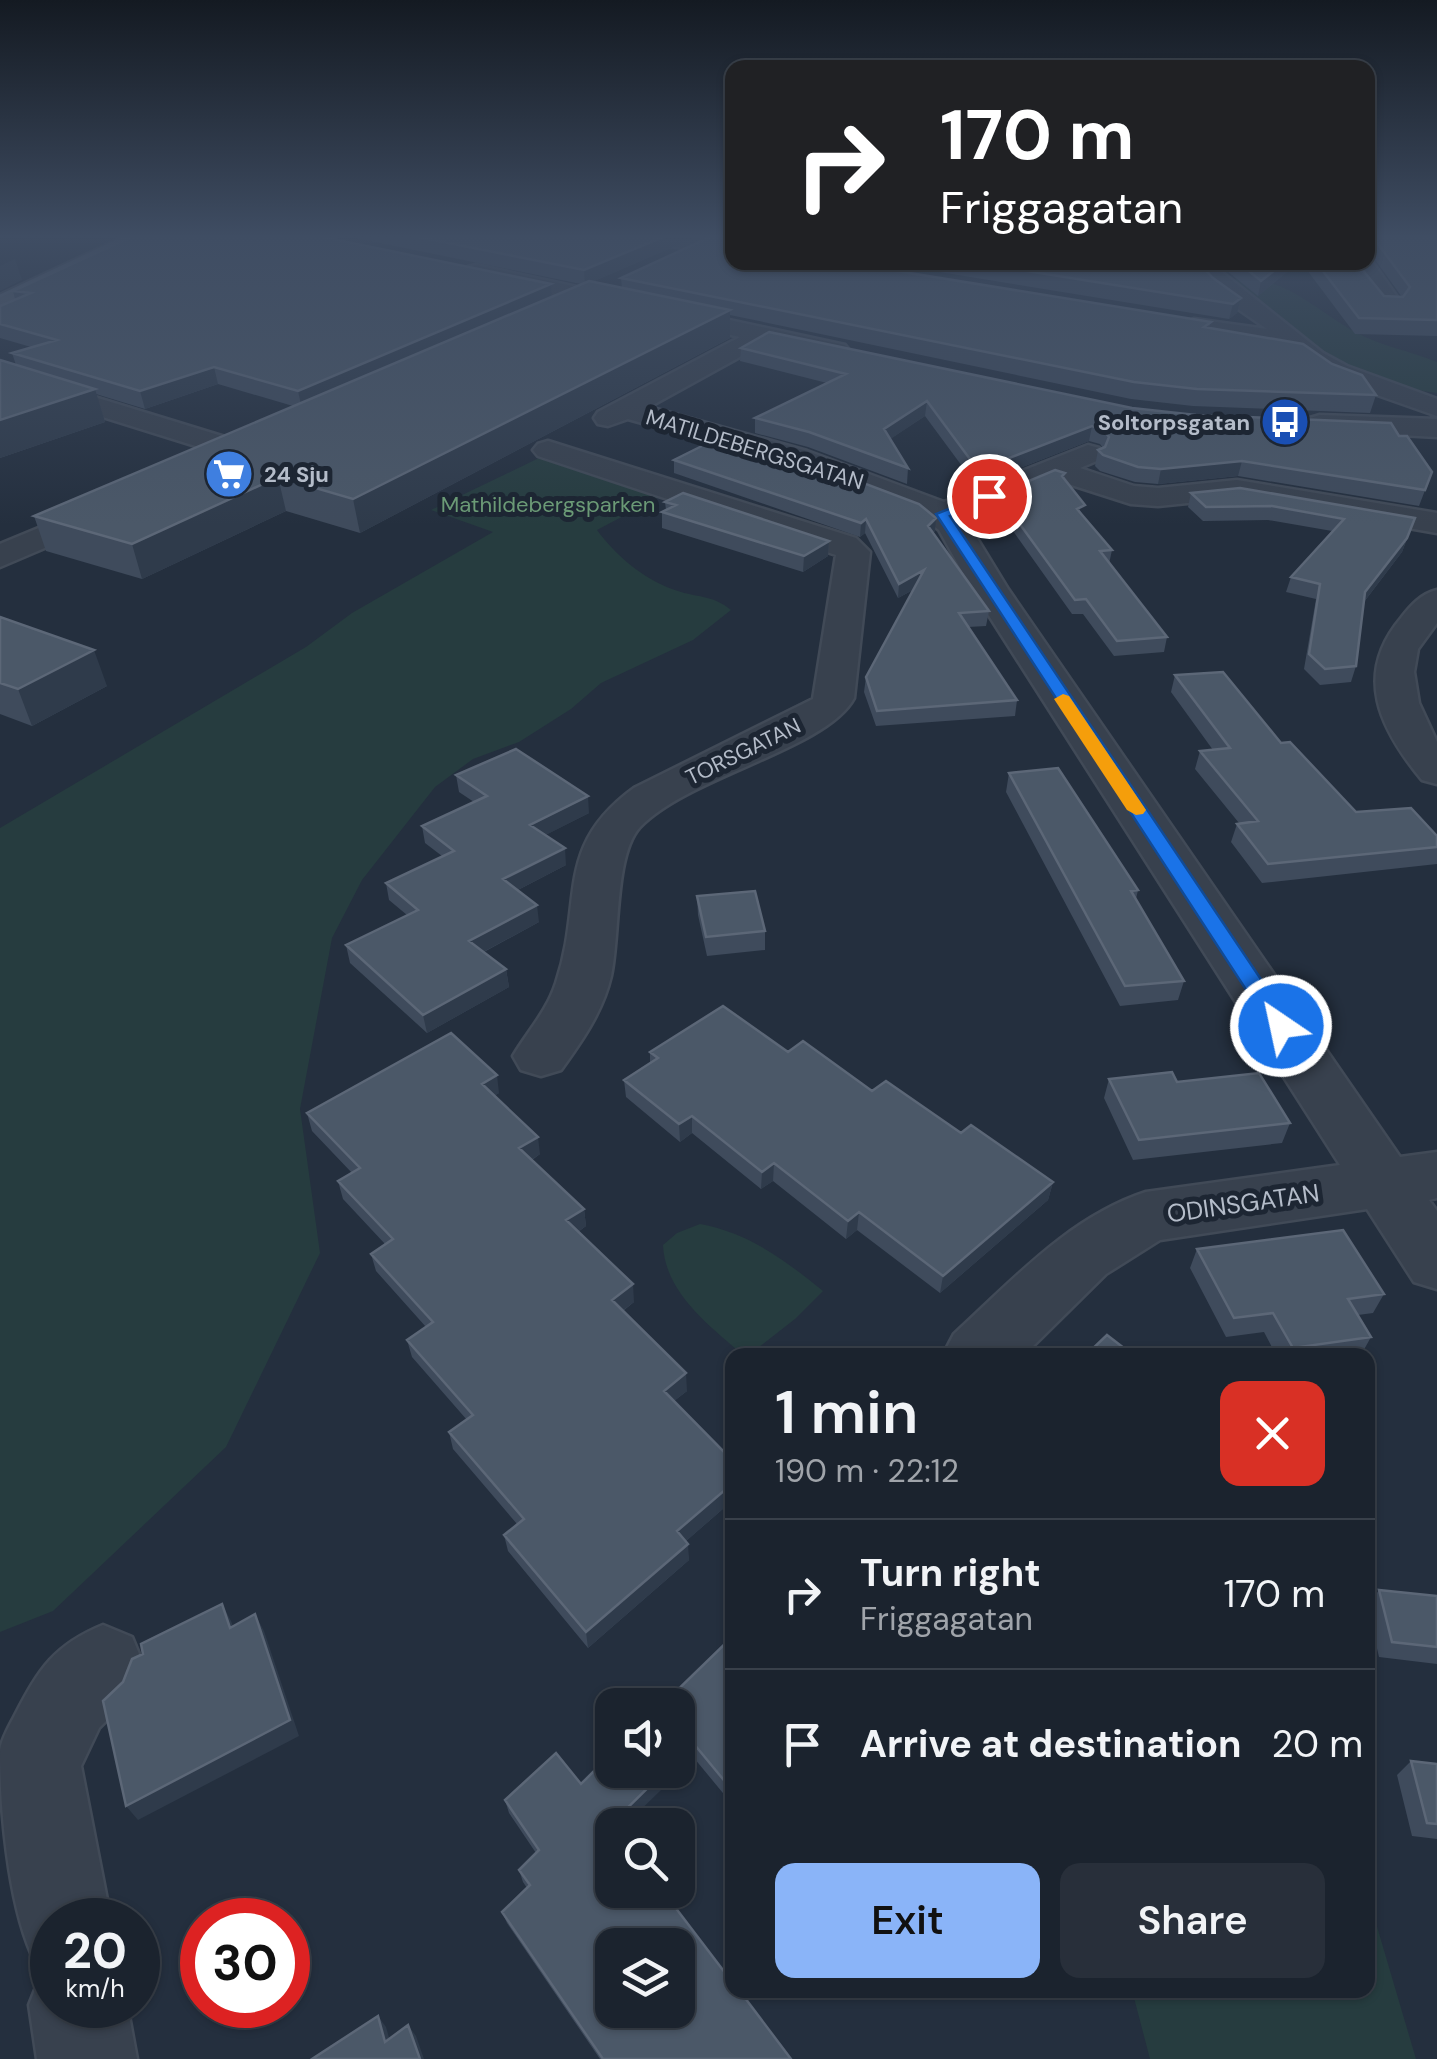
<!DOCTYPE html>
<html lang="en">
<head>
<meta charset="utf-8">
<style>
	body { margin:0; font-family:"DM Sans",sans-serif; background:#282f3a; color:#f1f3f6; height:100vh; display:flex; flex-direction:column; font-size:38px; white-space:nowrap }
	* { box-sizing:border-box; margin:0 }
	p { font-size:32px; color:#a0a4aa }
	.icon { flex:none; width:55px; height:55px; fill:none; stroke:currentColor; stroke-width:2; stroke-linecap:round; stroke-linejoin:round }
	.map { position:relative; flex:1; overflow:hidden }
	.drawer { position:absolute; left:725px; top:1348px; width:650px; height:650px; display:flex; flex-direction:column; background:#1b232e; border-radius:20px; box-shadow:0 2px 8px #0004,0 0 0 2px #39404a }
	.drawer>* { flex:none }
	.banner { position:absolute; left:725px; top:60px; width:650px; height:210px; border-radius:20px; box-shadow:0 2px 8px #0004,0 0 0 2px #39404a; background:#202124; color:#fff; overflow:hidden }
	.fabs { position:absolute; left:595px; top:1688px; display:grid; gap:20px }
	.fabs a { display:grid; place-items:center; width:100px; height:100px; border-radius:20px; background:#1b232e; box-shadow:0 2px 8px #0004,0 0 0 2px #39404a; font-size:50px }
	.speed { position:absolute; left:30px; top:1898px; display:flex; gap:20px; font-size:50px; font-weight:700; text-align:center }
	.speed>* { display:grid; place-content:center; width:130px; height:130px; border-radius:50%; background:#1b232e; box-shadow:0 2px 8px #0004,0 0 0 2px #39404a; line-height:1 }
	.speed small { font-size:25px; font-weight:400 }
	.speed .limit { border:15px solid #d22; background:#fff; color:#111 }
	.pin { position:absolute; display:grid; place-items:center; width:85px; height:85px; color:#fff; margin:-42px; border:5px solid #fff; border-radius:50%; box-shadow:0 2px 10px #0007 }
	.me { position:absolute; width:110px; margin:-55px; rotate:326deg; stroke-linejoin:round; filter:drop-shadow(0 0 8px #0008) }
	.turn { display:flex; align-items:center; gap:35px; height:210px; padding:0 50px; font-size:45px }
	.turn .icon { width:130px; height:130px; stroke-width:2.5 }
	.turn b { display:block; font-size:70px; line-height:85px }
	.round { display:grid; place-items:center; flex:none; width:105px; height:105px; border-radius:20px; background:#282f3a }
	.overview { display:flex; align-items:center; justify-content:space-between; height:170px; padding:0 50px }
	h1 { font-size:60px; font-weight:600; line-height:75px }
	.action { display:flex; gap:20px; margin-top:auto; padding:20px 50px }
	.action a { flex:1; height:115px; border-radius:20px; background:#8ab4f8; color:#111; font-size:40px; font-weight:600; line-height:115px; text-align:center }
	.action a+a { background:#282f3a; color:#f1f3f6 }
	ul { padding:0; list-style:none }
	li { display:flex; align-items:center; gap:30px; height:150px; padding:0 50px; border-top:2px solid #39404a }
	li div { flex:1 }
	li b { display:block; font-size:38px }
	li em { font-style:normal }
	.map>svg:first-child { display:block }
	.green { fill:#263c3f }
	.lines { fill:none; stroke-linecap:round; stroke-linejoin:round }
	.minor-casing { stroke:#414a57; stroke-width:5 }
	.major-casing { stroke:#414a57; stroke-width:5 }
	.minor { fill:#38414e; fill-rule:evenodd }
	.major { fill:#56606e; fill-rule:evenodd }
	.tram { stroke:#5a6575; stroke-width:2.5 }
	.wall { fill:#3f4b5c }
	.shaded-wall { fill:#2f3b4b }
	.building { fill:#4b5868; stroke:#5c6777; stroke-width:2.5; fill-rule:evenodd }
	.route { fill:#1a73e8; stroke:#114b97; stroke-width:2.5 }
	.slow { fill:#f59e0b }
	.labels { text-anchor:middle; stroke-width:10; stroke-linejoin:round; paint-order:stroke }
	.far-poi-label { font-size:22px; font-weight:bold; fill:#b4bcc9; stroke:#1d2633; text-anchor:end }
	.far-street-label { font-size:22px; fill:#b4bcc9; stroke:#1d2633 }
	.far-park-label { font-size:22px; fill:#6b9a76; stroke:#1d2633 }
	.street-label { font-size:25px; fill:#b4bcc9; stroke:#1d2633 }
</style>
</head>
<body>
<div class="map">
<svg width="1437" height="2059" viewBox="0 0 1437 2059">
	<rect width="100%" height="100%" fill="#242f3e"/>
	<!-- green -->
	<path class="green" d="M1236 279C1284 275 1316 310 1355 332 1380 346 1411 351 1437 362V393C1350 383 1295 333 1227 283Z
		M541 457 665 494 597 530C615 555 644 579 672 589 695 598 712 594 731 610L693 640 601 683 571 709 519 742 473 759 435 787 362 880 332 938 300 1109 320 1253 226 1447 53 1611 0 1632V828L306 647 352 613 493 532 431 510Z
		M700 1224C749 1233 785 1260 823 1291L795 1319 749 1355H743C710 1326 665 1293 663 1245L677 1233Z
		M1368 1896 1416 2059H1150L1132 1990H1368Z"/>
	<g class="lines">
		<!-- minor casing -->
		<g class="minor-casing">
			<path id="minor" d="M642 237H689L732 244V256L652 243Z
				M1368 256 1402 304 1398 309H1382L1360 282 1353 262H1368Z
				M1186 262H1209L1323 353 1347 366 1437 399V416L1329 378 1287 347 1185 331 1182 326 1194 319 1267 329 1212 291Z
				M476 265 845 345 849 350 845 355 836 358 767 342 649 407 807 451 944 502 1088 445 1099 448 1103 454 1099 460 1080 468 1134 486 1158 488 1237 480 1437 513V533L1237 498 1158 506 1131 504 1053 479 964 517 1008 589 1400 1157 1437 1152V1198L1429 1200 1437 1211V1289L1414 1282 1367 1209 1160 1240 1106 1274 1024 1355H943L954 1334C1012 1281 1069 1217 1146 1192L1340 1165 972 589 939 530 919 514 785 463 628 419 608 426 598 424 594 418 598 412 740 337 468 277 465 272 468 267Z
				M0 368 251 445 256 451 251 457H231L0 385Z
				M1320 415 1437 419V437L1310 430 1306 424 1310 418Z
				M548 441 856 538 870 552 854 698C827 749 689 776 640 827 614 855 620 937 611 976 603 1011 582 1041 561 1070L541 1076 521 1070 513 1056C528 1031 547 1011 556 983 584 900 553 847 634 788L813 699 836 555 538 456 533 450 538 444Z
				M111 498 122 501 127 508 122 515 0 567V544Z
				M1437 590V623L1418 649 1414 672 1419 703 1437 742V784L1422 780C1380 729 1353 675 1401 618 1411 605 1421 594 1437 590Z
				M103 1625 132 1637 144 1666 132 1695 99 1728 81 1766 111 1920H52V1962L31 1953C8 1899 0 1808 0 1750 2 1738 10 1725 15 1715 39 1669 54 1645 103 1625Z
				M52 1967V2005H127L137 2059H37L29 2005 43 1970Z"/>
		</g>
		<!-- major casing -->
		<g class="major-casing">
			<path id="major" d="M124 237H150L0 311V295Z"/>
		</g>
		<!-- minor -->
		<use href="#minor" class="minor"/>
		<!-- major -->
		<use href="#major" class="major"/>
		<!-- tram -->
		<path class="tram" d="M0 296 125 237"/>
	</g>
	<!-- wall -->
	<path class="wall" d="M351 237H696L592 282 622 288 621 278 732 262 1211 322 1209 328 1376 395 1370 413 1193 406 1131 399 730 315V338L360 533 286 511 142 579 46 551 34 516 293 406 218 384 145 409 96 394 105 422 0 458V360L16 365 12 353 31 347 0 338V306L15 299 13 291 552 297 581 284Z
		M1368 237H1437V336L1355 334 1301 262H1359L1361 268 1384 296 1402 297 1371 254Z
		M878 262H1198L1213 278 1241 298 1237 313 1229 319Z
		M1216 262H1299L1258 296Z
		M741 348 1132 408 1399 436 1432 472 1419 506 1238 476 1158 484 1135 482 1100 471 1095 466 1098 450 1103 448 1100 444 1089 441 976 485 925 416 890 439 908 468 907 484 808 447 755 433V418L827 383 740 361Z
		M674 460 935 531 933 533 989 611 986 626 968 627 1017 700 1015 716 876 726 864 692 866 677 913 590 898 598 865 533 860 537 674 473Z
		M1065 473 1064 479 1083 516 1112 550 1109 564 1167 637 1164 652 1114 656 1083 614H1072L996 507 998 494Z
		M1191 493 1415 518 1402 552 1364 602 1356 666 1351 682 1320 685 1304 669 1316 599 1286 592 1291 577 1332 531 1268 520 1203 521 1188 507Z
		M665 502 829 541 828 556 803 572 662 528V512L666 510Z
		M0 617 107 686 32 726 0 714Z
		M1175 675 1281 743 1356 812 1437 836V864L1262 883 1231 842 1237 824 1239 823 1195 769 1200 751 1213 750 1171 692Z
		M1009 773 1138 890 1136 899 1184 981 1178 1000 1120 1006 1006 792Z
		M456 775 589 813 545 835 566 865 518 890 539 922 484 952 506 969 509 987 427 1033 350 963 346 945 407 915 389 900 386 883 442 856 425 843 422 826 474 802 459 792Z
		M697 896 765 931V950L707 956 698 915Z
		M650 1052H788L961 1133 1053 1182 1048 1200 940 1293 857 1230 846 1239 773 1181 761 1189 692 1133 680 1142 626 1097 624 1080 650 1063Z
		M1109 1079 1177 1082 1290 1123 1282 1143 1133 1160 1104 1098Z
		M499 1093 494 1096 540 1154 532 1160 584 1209 586 1226 578 1232 634 1302 623 1311 687 1391 674 1401 732 1460V1501L686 1541 689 1560 588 1648 508 1551 504 1535 517 1524 453 1449 449 1432 467 1420 412 1357 407 1340 426 1327 376 1271 371 1254 385 1244 343 1199 338 1181 352 1173 312 1131 307 1113Z
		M1197 1249 1384 1294 1373 1313 1358 1315 1371 1337 1361 1355H1276L1264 1332 1226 1337 1190 1268Z
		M1379 1590 1437 1596V1664L1379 1657 1368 1610V1605Z
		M732 1637V1804L694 1758 612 1825 791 2059H600L507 1923 502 1912 527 1888 523 1882 519 1870 536 1853 509 1813 505 1800 581 1784Z
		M1411 1761 1437 1764V1839L1412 1836 1397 1775Z"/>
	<!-- shaded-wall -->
	<path class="shaded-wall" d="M663 237H696L585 285 584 270Z
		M1375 240 1371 254 1368 255V242Z
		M15 259 22 280 0 291V266Z
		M1285 262H1299L1258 296 1261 281Z
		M551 284 552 299 302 409 298 391Z
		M1241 298 1237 313 1229 319 1233 304Z
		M730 310V338L360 533 353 499Z
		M214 367 218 384 145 409 140 391Z
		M95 389 105 422 0 458V420Z
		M927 401 925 416 883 444 884 429Z
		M1092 426 1089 441 976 485 978 470Z
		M1242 461 1238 476 1158 484 1161 469Z
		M278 477 286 511 142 579 132 544Z
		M936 518 935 531 927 540 928 526Z
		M866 519 865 533 860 537 861 523Z
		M1407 538 1402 552 1360 607 1365 592Z
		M829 541 828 556 803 572 804 556Z
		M924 570 922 585 898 598 899 584Z
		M94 650 107 686 32 726 18 689Z
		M588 796 589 813 532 842 530 825Z
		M565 848 566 865 506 896 503 879Z
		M537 905 539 922 472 958 469 941Z
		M506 969 509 987 427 1033 423 1015Z
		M497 1075 499 1093 485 1102 482 1084Z
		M692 1116V1133L680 1142 679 1124Z
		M538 1137 540 1154 522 1166 519 1148Z
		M774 1163 773 1181 761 1189 762 1172Z
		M1053 1182 1048 1200 940 1293 943 1276Z
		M584 1209 586 1226 569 1238 566 1220Z
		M859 1212 857 1230 846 1239 848 1221Z
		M633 1284 634 1302 613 1318 612 1300Z
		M686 1373 687 1391 665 1408 664 1391Z
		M732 1484V1501L678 1548 677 1531Z
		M688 1544 689 1560 588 1648 586 1632Z
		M222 1604 231 1621 240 1645 230 1628Z
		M255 1614 264 1631 299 1736 138 1820 126 1806Z
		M694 1744V1758L625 1825H612V1823L666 1770H678V1759Z
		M378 2016 386 2027 393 2052 385 2042Z
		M408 2025 416 2036 424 2059H420Z"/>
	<!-- building -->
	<path class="building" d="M131 237H323L551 284 298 391 214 367 140 391 12 353 57 340 0 324V306L31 293 13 291Z
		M418 237H663L584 270Z
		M710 237H732V262H842L1211 322 1204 327 1303 344 1332 364 1362 375 1376 395 1197 389 1134 382 621 278Z
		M1368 237H1437V320L1359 318 1316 262H1359L1361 268 1384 296 1403 297 1410 287 1375 240 1368 242Z
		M971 262H1198L1213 278 1241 298 1233 304Z
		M1238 262H1285L1261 281Z
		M589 281 730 310 353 499 278 477 132 544 34 516Z
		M769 332 1132 408 1196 415 1391 423 1399 436H1407L1432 472 1425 490 1242 461 1161 469 1138 467 1103 455 1098 450 1105 447 1109 437 1103 429 1092 426 978 470 927 401 884 429 908 468 809 432 755 418 846 374 741 348Z
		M0 360 95 389 0 420Z
		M722 436 784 453 919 504 936 518 928 526 989 611 959 613 1017 700 877 711 866 677 924 570 899 584 866 519 861 523 674 460Z
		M1055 470 1065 473 1062 476 1085 505 1077 509 1112 550 1100 551 1167 637 1117 641 1086 599 1075 600 998 494Z
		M1240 488 1415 518 1407 538 1365 592 1356 666 1325 669 1309 654 1320 584 1291 577 1344 519 1272 506 1206 507 1191 493Z
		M683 493 829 541 804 556 662 512 676 505 665 502Z
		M0 617 94 650 18 689 0 683Z
		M1223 672 1281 743 1290 742 1356 812 1411 808 1437 836V847L1268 864 1237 824 1258 821 1200 751 1230 748 1175 675Z
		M516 749 588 796 530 825 565 848 503 879 537 905 469 941 506 969 423 1015 346 945 418 910 386 883 454 851 422 826 487 796 456 775Z
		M1058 768 1138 890 1131 891 1184 981 1125 986 1009 773Z
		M755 891 765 931 706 937 697 896Z
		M723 1006 788 1052 803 1041 872 1091 886 1081 961 1133 971 1125 1053 1182 943 1276 859 1212 848 1221 774 1163 762 1172 692 1116 679 1124 624 1080 658 1058 650 1052Z
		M451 1033 497 1075 482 1084 538 1137 519 1148 584 1209 566 1220 633 1284 612 1300 686 1373 664 1391 732 1460V1484L677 1531 688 1544 586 1632 504 1535 524 1519 449 1432 473 1415 407 1340 433 1322 371 1254 393 1239 338 1181 360 1168 307 1113Z
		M1172 1072 1177 1082 1259 1073 1290 1123 1139 1140 1109 1079Z
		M1343 1230 1384 1294 1348 1299 1371 1337 1293 1348 1273 1313 1234 1318 1197 1249Z
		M1107 1335 1133 1355H1086Z
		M1379 1590 1437 1596V1647L1392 1642Z
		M222 1604 230 1628 255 1614 290 1720 126 1806 103 1701 123 1682 132 1659 143 1654 141 1644Z
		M732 1637V1790L694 1744 678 1759V1705H662Z
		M556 1753 581 1784 612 1753V1770H666L612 1823 613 1825 612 1890H662L732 1982V1990H739L791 2059H603L502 1912 530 1885 519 1870 539 1850 505 1800ZM612 1945H678V2010H612Z
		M1411 1761 1437 1764V1824L1427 1823Z
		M378 2016 385 2042 408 2025 420 2059H312Z"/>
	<!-- sky -->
	<linearGradient id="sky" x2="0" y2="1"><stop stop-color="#141a22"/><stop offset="0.45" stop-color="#3f4d63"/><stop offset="1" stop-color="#3f4d63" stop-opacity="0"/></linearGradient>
	<rect width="1437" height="525" fill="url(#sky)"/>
	<!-- route -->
	<path class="route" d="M989 493 994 494V499L950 516 1289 1021 1293 1026 1289 1031H1273L936 514Z"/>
	<!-- slow -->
	<path class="slow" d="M1063 694 1069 696 1146 810 1143 814 1136 815 1127 810 1054 699Z"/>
	<!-- icons -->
	<defs>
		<g id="bus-disc" transform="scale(2.5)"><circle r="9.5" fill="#1a4fb4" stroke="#1d2633"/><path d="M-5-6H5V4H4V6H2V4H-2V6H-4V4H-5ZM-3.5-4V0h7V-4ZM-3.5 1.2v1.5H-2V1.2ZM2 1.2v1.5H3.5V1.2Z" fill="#fff"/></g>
		<g id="supermarket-disc" transform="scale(2.5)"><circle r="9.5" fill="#3f7fe0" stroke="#1d2633"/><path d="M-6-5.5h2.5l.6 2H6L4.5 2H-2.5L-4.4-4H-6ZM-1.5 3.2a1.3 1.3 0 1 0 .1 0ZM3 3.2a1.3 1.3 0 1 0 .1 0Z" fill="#fff"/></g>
	</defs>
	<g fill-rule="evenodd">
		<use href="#bus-disc" x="1285" y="422"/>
		<use href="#supermarket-disc" x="229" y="474"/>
	</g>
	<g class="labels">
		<!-- far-poi labels -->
		<g class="far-poi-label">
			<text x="1250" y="430">Soltorpsgatan</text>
			<text x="264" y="482" text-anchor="start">24 Sju</text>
		</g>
		<!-- far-street labels -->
		<g class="far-street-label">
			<text transform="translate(755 449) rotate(17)" y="8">MATILDEBERGSGATAN</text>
			<text transform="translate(743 751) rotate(-26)" y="8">TORSGATAN</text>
		</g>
		<!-- far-park labels -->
		<g class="far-park-label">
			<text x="548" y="512">Mathildebergsparken</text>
		</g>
		<!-- street labels -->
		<g class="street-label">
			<text transform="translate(1243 1203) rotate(-8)" y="9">ODINSGATAN</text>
		</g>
	</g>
</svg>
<div class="fabs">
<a><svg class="icon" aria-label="sound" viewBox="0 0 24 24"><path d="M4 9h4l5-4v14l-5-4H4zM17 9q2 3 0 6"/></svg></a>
<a><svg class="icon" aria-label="search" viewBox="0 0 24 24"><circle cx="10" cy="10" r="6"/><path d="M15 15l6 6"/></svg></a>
<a><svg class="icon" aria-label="layers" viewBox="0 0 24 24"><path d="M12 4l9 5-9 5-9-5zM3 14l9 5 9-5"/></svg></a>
</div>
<div class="speed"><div>20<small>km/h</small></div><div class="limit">30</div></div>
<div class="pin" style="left:989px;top:496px;background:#d93025"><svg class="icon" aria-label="arrive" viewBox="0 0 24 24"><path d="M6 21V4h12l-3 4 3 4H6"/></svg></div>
<svg class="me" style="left:1281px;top:1026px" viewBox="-20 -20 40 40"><circle r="17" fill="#1a73e8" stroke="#fff" stroke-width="3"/><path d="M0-11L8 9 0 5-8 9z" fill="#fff"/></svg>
<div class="banner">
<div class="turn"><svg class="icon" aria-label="right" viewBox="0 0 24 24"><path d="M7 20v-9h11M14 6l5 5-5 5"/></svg><div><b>170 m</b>Friggagatan</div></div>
</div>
<section class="drawer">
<div class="overview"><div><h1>1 min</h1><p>190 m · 22:12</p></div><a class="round" style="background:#d93025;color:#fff"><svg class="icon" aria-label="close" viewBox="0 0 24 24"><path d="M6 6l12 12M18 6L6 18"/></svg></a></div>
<ul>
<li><svg class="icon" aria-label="right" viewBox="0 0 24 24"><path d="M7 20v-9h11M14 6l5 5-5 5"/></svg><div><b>Turn right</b><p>Friggagatan</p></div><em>170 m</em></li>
<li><svg class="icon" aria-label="arrive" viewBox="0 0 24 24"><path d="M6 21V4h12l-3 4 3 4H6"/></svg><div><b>Arrive at destination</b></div><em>20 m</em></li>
</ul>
<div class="action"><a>Exit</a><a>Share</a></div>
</section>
</div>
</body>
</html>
